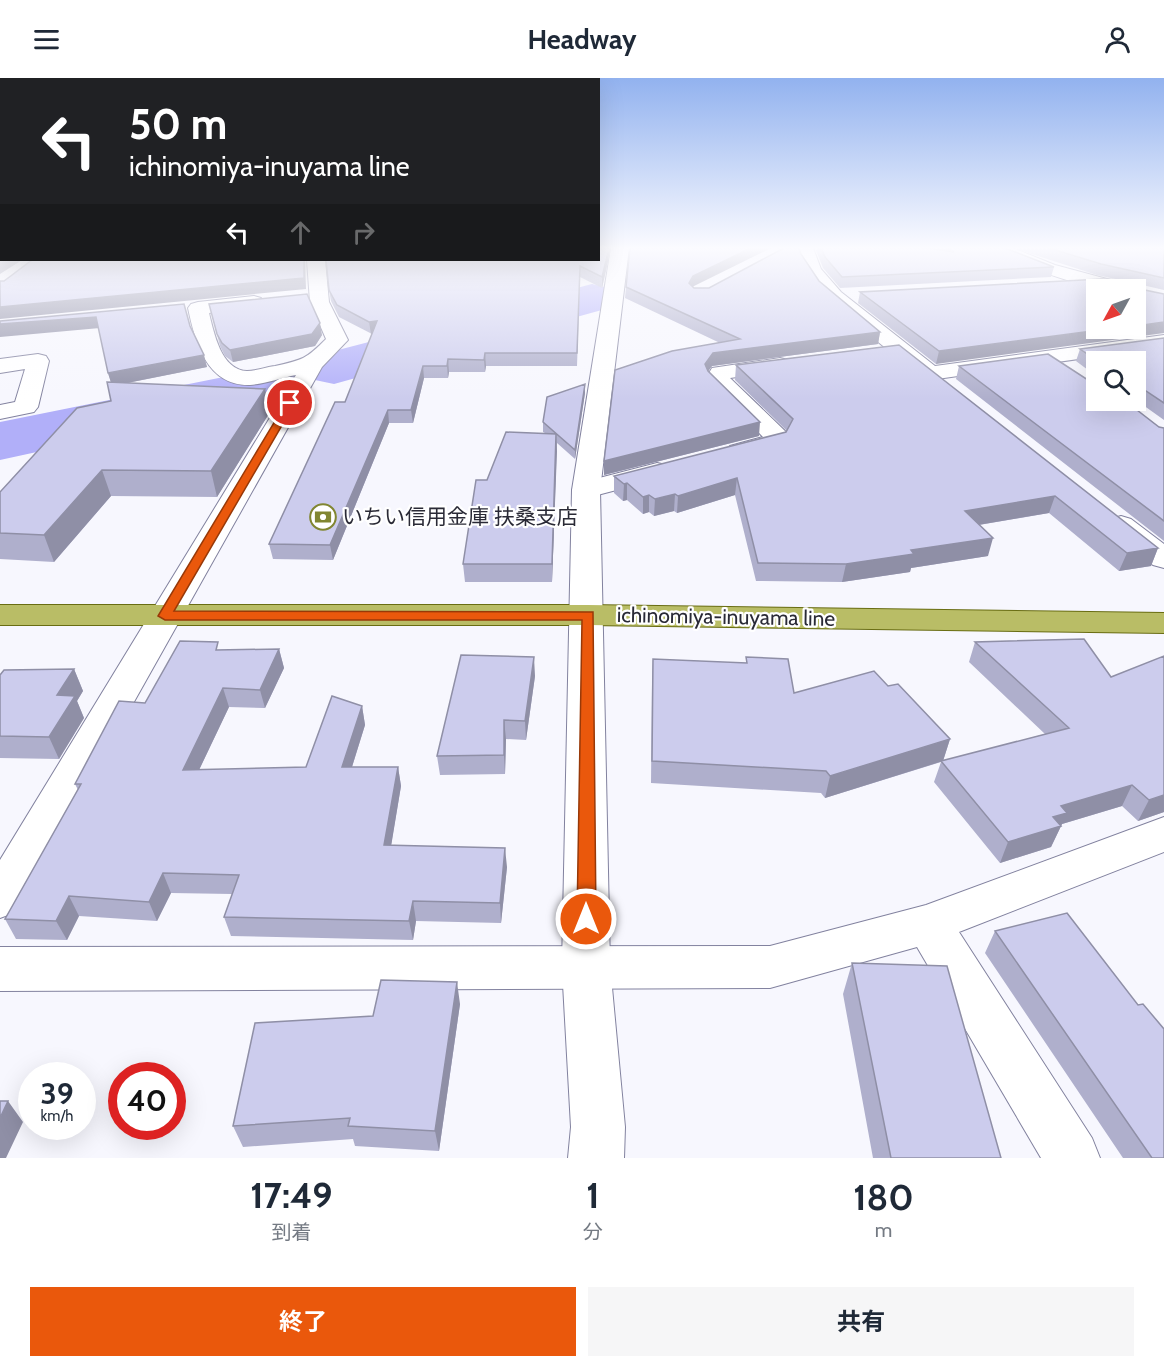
<!DOCTYPE html>
<html lang="ja">
<head>
<meta charset="utf-8">
<style>
	body { margin:0; font-family:Cabin,"Noto Sans JP",sans-serif; background:#f6f6f7; color:#1f2937; height:100vh; display:flex; flex-direction:column; font-size:22px; white-space:nowrap }
	* { box-sizing:border-box; margin:0 }
	p { font-size:20px; color:#747a83 }
	.icon { flex:none; width:33px; height:33px; fill:none; stroke:currentColor; stroke-width:2; stroke-linecap:round; stroke-linejoin:round }
	.map { position:relative; height:1080px; overflow:hidden }
	.details { display:flex; flex-direction:column; background:#fff; flex:1 }
	.details>* { flex:none }
	.top-card { position:absolute; left:0px; top:0px; width:600px; height:183px; box-shadow:0 6px 24px #0002; background:#202124; color:#fff; overflow:hidden }
	.needle { width:39px; rotate:230deg }
	.buttons { position:absolute; left:1086px; top:201px; display:grid; gap:12px }
	.buttons a { display:grid; place-items:center; width:60px; height:60px; border-radius:0px; background:#fff; box-shadow:0 6px 24px #0002; font-size:30px }
	.speed { position:absolute; left:18px; top:984px; display:flex; gap:12px; font-size:30px; font-weight:700; text-align:center }
	.speed>* { display:grid; place-content:center; width:78px; height:78px; border-radius:50%; background:#fff; box-shadow:0 6px 24px #0002; line-height:1 }
	.speed small { font-size:15px; font-weight:400 }
	.speed .limit { border:9px solid #d22; background:#fff; color:#111 }
	.pin { position:absolute; display:grid; place-items:center; width:51px; height:51px; color:#fff; margin:-26px; border:3px solid #fff; border-radius:50%; box-shadow:0 2px 6px #0007 }
	.me { position:absolute; width:66px; margin:-33px; rotate:0deg; stroke-linejoin:round; filter:drop-shadow(0 0 4px #0008) }
	.turn { display:flex; align-items:center; gap:21px; height:126px; padding:0 30px; font-size:27px }
	.turn .icon { width:78px; height:78px; stroke-width:2.5 }
	.turn b { display:block; font-size:42px; line-height:51px }
	.lanes { display:flex; align-items:center; height:57px; padding:0 30px; background:#0003; justify-content:center; gap:30px; direction:ltr }
	.lanes .off { opacity:.35 }
	.eta { display:flex; justify-content:space-evenly; align-items:center; height:102px; text-align:center }
	.eta b { font-size:36px; font-weight:700; line-height:42px }
	.cta { display:flex; gap:12px; margin-top:auto; padding:12px 30px }
	.cta a { flex:1; height:69px; border-radius:0px; background:#ea580c; color:#fff; font-size:24px; font-weight:700; line-height:69px; text-align:center }
	.cta a+a { background:#f6f6f7; color:#1f2937 }
	header { display:flex; justify-content:space-between; align-items:center; height:78px; padding:0 30px; background:#fff; font-size:27px; font-weight:700 }
	.map>svg:first-child { display:block }
	.lines { fill:none; stroke-linecap:round; stroke-linejoin:round }
	.river { fill:#b1aff9; fill-rule:evenodd }
	.street-casing { stroke:#82829f; stroke-width:2 }
	.secondary-casing { stroke:#82829f; stroke-width:2 }
	.primary-casing { stroke:#696d13; stroke-width:2 }
	.street { fill:#fff; fill-rule:evenodd }
	.secondary { fill:#fff; fill-rule:evenodd }
	.primary { fill:#b9bd66; fill-rule:evenodd }
	.wall { fill:#afafcc }
	.shaded-wall { fill:#8f8fa6 }
	.building { fill:#cccced; stroke:#8f8fa6; stroke-width:1.5 }
	.route { fill:#ea580c; stroke:#983908; stroke-width:1.5 }
	.labels { text-anchor:middle; stroke-width:4.5; stroke-linejoin:round; paint-order:stroke }
	.poi-label { font-size:21px; fill:#2a2a36; stroke:#fff; text-anchor:start }
	.street-label { font-size:21px; fill:#2a2a36; stroke:#fff }
</style>
</head>
<body>
<header><svg class="icon" aria-label="menu" viewBox="0 0 24 24"><path d="M4 6h16M4 12h16M4 18h16"/></svg>Headway<svg class="icon" aria-label="person" viewBox="0 0 24 24"><circle cx="12" cy="8" r="4"/><path d="M4 21q1-7 8-7t8 7"/></svg></header>
<div class="map">
<svg width="1164" height="1080" viewBox="0 0 1164 1080">
	<rect width="100%" height="100%" fill="#f7f7fe"/>
	<g class="lines">
		<!-- river -->
		<path class="river" d="M592 206 609 210 616 220 609 230 334 306 315 302 307 290 315 278Z
			M278 288 298 293 306 305 298 317 0 382V344Z"/>
		<!-- street casing -->
		<g class="street-casing">
			<path id="street" d="M797 170H813L821 191 841 214 935 288 1164 257V269L930 302 922 300 827 222 803 192Z
				M990 170H1013L1055 187 1133 208 1135 212C1081 212 1042 194 993 174Z
				M307 182H325L329 224 348 262 322 289 16 834 0 840V782L296 297C281 300 264 306 250 307 206 308 195 263 188 230L191 226 198 224 254 218 261 220 264 224 261 228 209 235C214 255 221 292 247 293 256 293 266 289 275 288 303 282 306 281 326 261L310 224Z
				M38 276 46 278 49 283 38 329 34 334 0 341V327L15 324 25 291 0 295V281Z
				M780 280 788 282 791 287 788 292 730 300 785 353 789 358 782 369C766 374 747 383 730 378L726 373 730 368 763 359 706 300 712 290Z
				M657 385 666 387 670 393 666 399 586 420 576 418 572 412 576 406Z
				M1121 438 1131 441 1164 466V490L1153 487 1111 453 1106 447 1111 441Z
				M1164 739V774L959 854 1092 1060 1100 1080H1041L917 869 770 910 0 913V869L770 868 926 827Z"/>
		</g>
		<!-- secondary casing -->
		<g class="secondary-casing">
			<path id="secondary" d="M611 170H629L600 412 610 888 625 1049 624 1080H568L571 1049 562 888 572 412Z"/>
		</g>
		<!-- primary casing -->
		<g class="primary-casing">
			<path id="primary" d="M0 527H588L1164 535V555L588 547H0Z"/>
		</g>
		<!-- street -->
		<use href="#street" class="street"/>
		<!-- secondary -->
		<use href="#secondary" class="secondary"/>
		<!-- primary -->
		<use href="#primary" class="primary"/>
	</g>
	<!-- wall -->
	<path class="wall" d="M598 170H611L602 210 580 199 577 288H486L485 294H449L448 300H424L413 345H389L333 482 273 481 269 466 345 324 372 256 339 239 331 223 329 212Z
		M815 170H1005L1054 189 1051 199 840 210 823 190Z
		M1011 170H1164V212L1138 206 936 286 858 225 860 214 1120 202 1097 197 1016 171Z
		M801 176 819 203 880 254 878 266 712 288 708 293 759 358 604 397V383L720 265 625 220 626 209H693L694 210H709Z
		M209 226 322 257 315 268 233 284 225 278 220 268Z
		M0 243 190 248 207 289 127 305 265 311 270 334 217 419 111 418 54 484 0 481V414L111 323V304L108 295 99 250Z
		M1164 260V342L1136 322V284H1096V298L1076 283 1080 271Z
		M899 267 1158 470 1151 488 1119 493 1049 435 979 447 988 478 911 490 910 494 842 504 756 503 735 417 677 435 674 433 654 438 649 434 643 436 627 422 623 423 614 415V398L786 354 787 353 735 302 736 287Z
		M959 288 1091 304 1159 349 1164 350V463L956 301Z
		M585 306V315L575 381 557 365 552 504H465L463 486 487 402 545 355 543 354V344Z
		M975 564 1111 599 1164 578V734L1138 743 1122 728 1062 746 1051 769 1000 785 934 704 941 684 825 720 821 715 651 705 652 602 653 581 746 585V579L794 615 888 608 950 661 943 683 1045 656 969 584Z
		M279 571 284 590 265 630 229 629 199 692 306 689 362 628 365 647 352 689H398L401 708 391 767 507 789 501 845 416 843 413 862 231 858 224 839 232 816 171 815 157 843 79 838 67 862 16 861 5 841 78 712 75 706 145 625 220 572Z
		M74 591 83 613 77 623 84 640 59 681 0 680V597Z
		M535 598 526 662 506 661 505 696 440 697 437 678Z
		M995 853 1138 927 1164 1080H1123L985 875Z
		M852 885 1001 1080H873L843 916Z
		M460 926 439 1073 355 1068 353 1061 243 1069 233 1048 373 938Z"/>
	<!-- shaded-wall -->
	<path class="shaded-wall" d="M609 170H611L602 210V199Z
		M751 170H771L692 209 689 205 693 198Z
		M2 182H22L0 196V183Z
		M304 182H305L306 211 0 241V229Z
		M96 239 100 250 0 259V246Z
		M377 243 379 255 371 256 369 244Z
		M1164 244V255L936 286 939 273 1115 250H1136V248Z
		M320 245 322 257 315 268 233 284 230 272Z
		M880 254 878 266 712 288 704 299 705 286 713 275Z
		M485 275 486 288 485 294 484 282Z
		M204 277 207 289 112 308 108 295Z
		M448 281 449 294 448 300 447 288Z
		M423 288 424 300 413 345 411 332Z
		M585 306V315L575 381V372Z
		M265 311 270 334 217 419 211 393Z
		M388 332 389 345 333 482 330 467Z
		M760 344 759 358 604 397V383Z
		M556 356 557 373 552 504V486Z
		M102 392 111 418 54 484 44 457Z
		M737 400 735 417 677 435 678 418Z
		M627 405V422L623 423 624 406Z
		M675 416 674 433 654 438 655 421Z
		M649 417V434L643 436V419Z
		M1055 418 1049 435 960 450 965 433Z
		M993 460 988 478 911 490 910 494 842 504 846 486 911 472Z
		M1158 470 1151 488 1119 493 1127 475Z
		M279 571 284 590 265 630 260 612Z
		M534 579 535 598 526 662 525 643Z
		M74 591 83 613 77 623 84 640 59 681 49 659 57 617Z
		M223 610 229 629 190 711 183 692Z
		M362 628 365 647 346 708 342 689Z
		M504 642 506 661 505 696 504 677Z
		M950 661 943 683 825 720 830 698Z
		M398 689 401 708 388 787 384 767Z
		M1132 707 1122 728 1062 746 1051 769 1000 785 1008 764 1061 728Z
		M1164 717V734L1138 743 1149 722Z
		M505 770 507 789 501 845 500 825Z
		M163 795 171 815 157 843 149 824Z
		M69 818 79 838 67 862 56 843Z
		M413 823 416 843 413 862 409 843Z
		M457 904 460 926 439 1073 435 1053Z
		M8 1023 23 1044 6 1080H0V1040Z"/>
	<!-- building -->
	<path class="building" d="M0 170H2V182L0 183Z
		M598 170H609L602 199 580 188 577 275H485L484 282 448 281 447 288H423L411 332H388L330 467 269 466 335 324H345L377 243 369 244 337 227 329 212 326 182H598Z
		M630 170H751L693 198 689 205 694 210H709L784 170H799L801 176 819 203 880 254 713 275 705 286 708 293 760 344 604 383 615 292 672 273 740 261 626 209Z
		M821 170H928L954 174 946 170H1005L1054 189 842 199 825 179Z
		M1049 170H1164V200L1101 186Z
		M32 182H304V200L0 229V203H4Z
		M1102 201 1138 203 1140 211 1164 216V244L1136 248V212H1096V250H1115L939 273 860 214Z
		M307 216 320 245 312 256 230 272 222 265 217 256 209 226Z
		M184 226 190 248 204 277 108 295 96 239 0 246V243Z
		M1164 260V325L1137 307H1136V284H1099L1080 271Z
		M899 267 1158 470 1127 475 1055 418 965 433 993 460 911 472 914 476 846 486 758 485 737 400 678 418 675 416 655 421 649 417 643 419 627 405 624 406 614 398 786 354 793 341 736 287Z
		M1048 276 1091 304 1096 305V322H1124L1159 349 1164 350V443L959 288Z
		M107 304 265 311 211 393 102 392 44 457 0 455V414L77 330 111 323Z
		M585 306 575 372 543 344 547 319Z
		M506 354 556 356 552 486H463L476 402H487Z
		M1084 561 1111 599 1164 578V717L1149 722 1132 707 1061 728 1067 735 1053 739 1061 748 1008 764 941 683 1069 650 975 564Z
		M180 563 218 564 216 572 279 571 260 612 223 610 183 692 306 689 332 618 362 628 342 689H398L384 767 505 770 500 825 413 823 409 843 224 839 239 797 163 795 149 824 69 818 56 843 5 841 81 706H75L119 623 145 625Z
		M461 577 534 579 525 643 504 642V677L437 678Z
		M746 579 788 581 794 615 874 593 888 608 898 606 950 661 830 698 826 693 652 683 653 581 747 585Z
		M74 591 57 617 75 618 49 659 0 658V597L4 592Z
		M1067 835 1138 927 1143 926 1164 951V1080H1152L995 853Z
		M852 885 947 888 1001 1080H891Z
		M381 902 457 904 435 1053 348 1048 350 1040 233 1048 255 945 373 938Z
		M0 1023H8L0 1040Z"/>
	<!-- sky -->
	<linearGradient id="sky" x2="0" y2="1"><stop stop-color="#92b2ef"/><stop offset="0.53" stop-color="#fbfbff"/><stop offset="1" stop-color="#fbfbff" stop-opacity="0"/></linearGradient>
	<rect width="1164" height="321" fill="url(#sky)"/>
	<!-- route -->
	<path class="route" d="M287 323 295 325 174 533 593 534 596 841 593 847 586 849 579 847 577 841 582 542H165L158 538Z"/>
	<!-- icons -->
	<defs>
		<g id="bank-ring" transform="scale(1.35)"><circle r="9.5" fill="#fff" stroke="#818631" stroke-width="1.5"/><path d="M-6-4H6V4H-6ZM0-2.3a2.3 2.3 0 1 0 0 4.6a2.3 2.3 0 1 0 0-4.6Z" fill="#818631"/></g>
	</defs>
	<g fill-rule="evenodd">
		<use href="#bank-ring" x="323" y="439"/>
	</g>
	<g class="labels">
		<!-- poi labels -->
		<g class="poi-label">
			<text x="342" y="446">いちい信用金庫 扶桑支店</text>
		</g>
		<!-- street labels -->
		<g class="street-label">
			<text transform="translate(726 539) rotate(1)" y="7">ichinomiya-inuyama line</text>
		</g>
	</g>
</svg>
<div class="buttons">
<a><svg class="needle" viewBox="-14 -14 28 28"><path d="M0-13l5 13h-10z" fill="#e53935"/><path d="M0 13l5-13h-10z" fill="#747a83"/></svg></a>
<a><svg class="icon" aria-label="search" viewBox="0 0 24 24"><circle cx="10" cy="10" r="6"/><path d="M15 15l6 6"/></svg></a>
</div>
<div class="speed"><div>39<small>km/h</small></div><div class="limit">40</div></div>
<div class="pin" style="left:290px;top:325px;background:#d93025"><svg class="icon" aria-label="arrive" viewBox="0 0 24 24"><path d="M6 21V4h12l-3 4 3 4H6"/></svg></div>
<svg class="me" style="left:586px;top:841px" viewBox="-20 -20 40 40"><circle r="17" fill="#ea580c" stroke="#fff" stroke-width="3"/><path d="M0-11L8 9 0 5-8 9z" fill="#fff"/></svg>
<div class="top-card">
<div class="turn"><svg class="icon" aria-label="left" viewBox="0 0 24 24"><path d="M17 20v-9H6M10 6l-5 5 5 5"/></svg><div><b>50 m</b>ichinomiya-inuyama line</div></div>
<div class="lanes"><svg class="icon" aria-label="left" viewBox="0 0 24 24"><path d="M17 20v-9H6M10 6l-5 5 5 5"/></svg><svg class="icon off" aria-label="ahead" viewBox="0 0 24 24"><path d="M12 20V5M6 11l6-6 6 6"/></svg><svg class="icon off" aria-label="right" viewBox="0 0 24 24"><path d="M7 20v-9h11M14 6l5 5-5 5"/></svg></div>
</div>
</div>
<section class="details">
<div class="eta">
<div><b>17:49</b><p>到着</p></div>
<div><b>1</b><p>分</p></div>
<div><b>180</b><p>m</p></div>
</div>
<div class="cta"><a>終了</a><a>共有</a></div>
</section>
</body>
</html>
